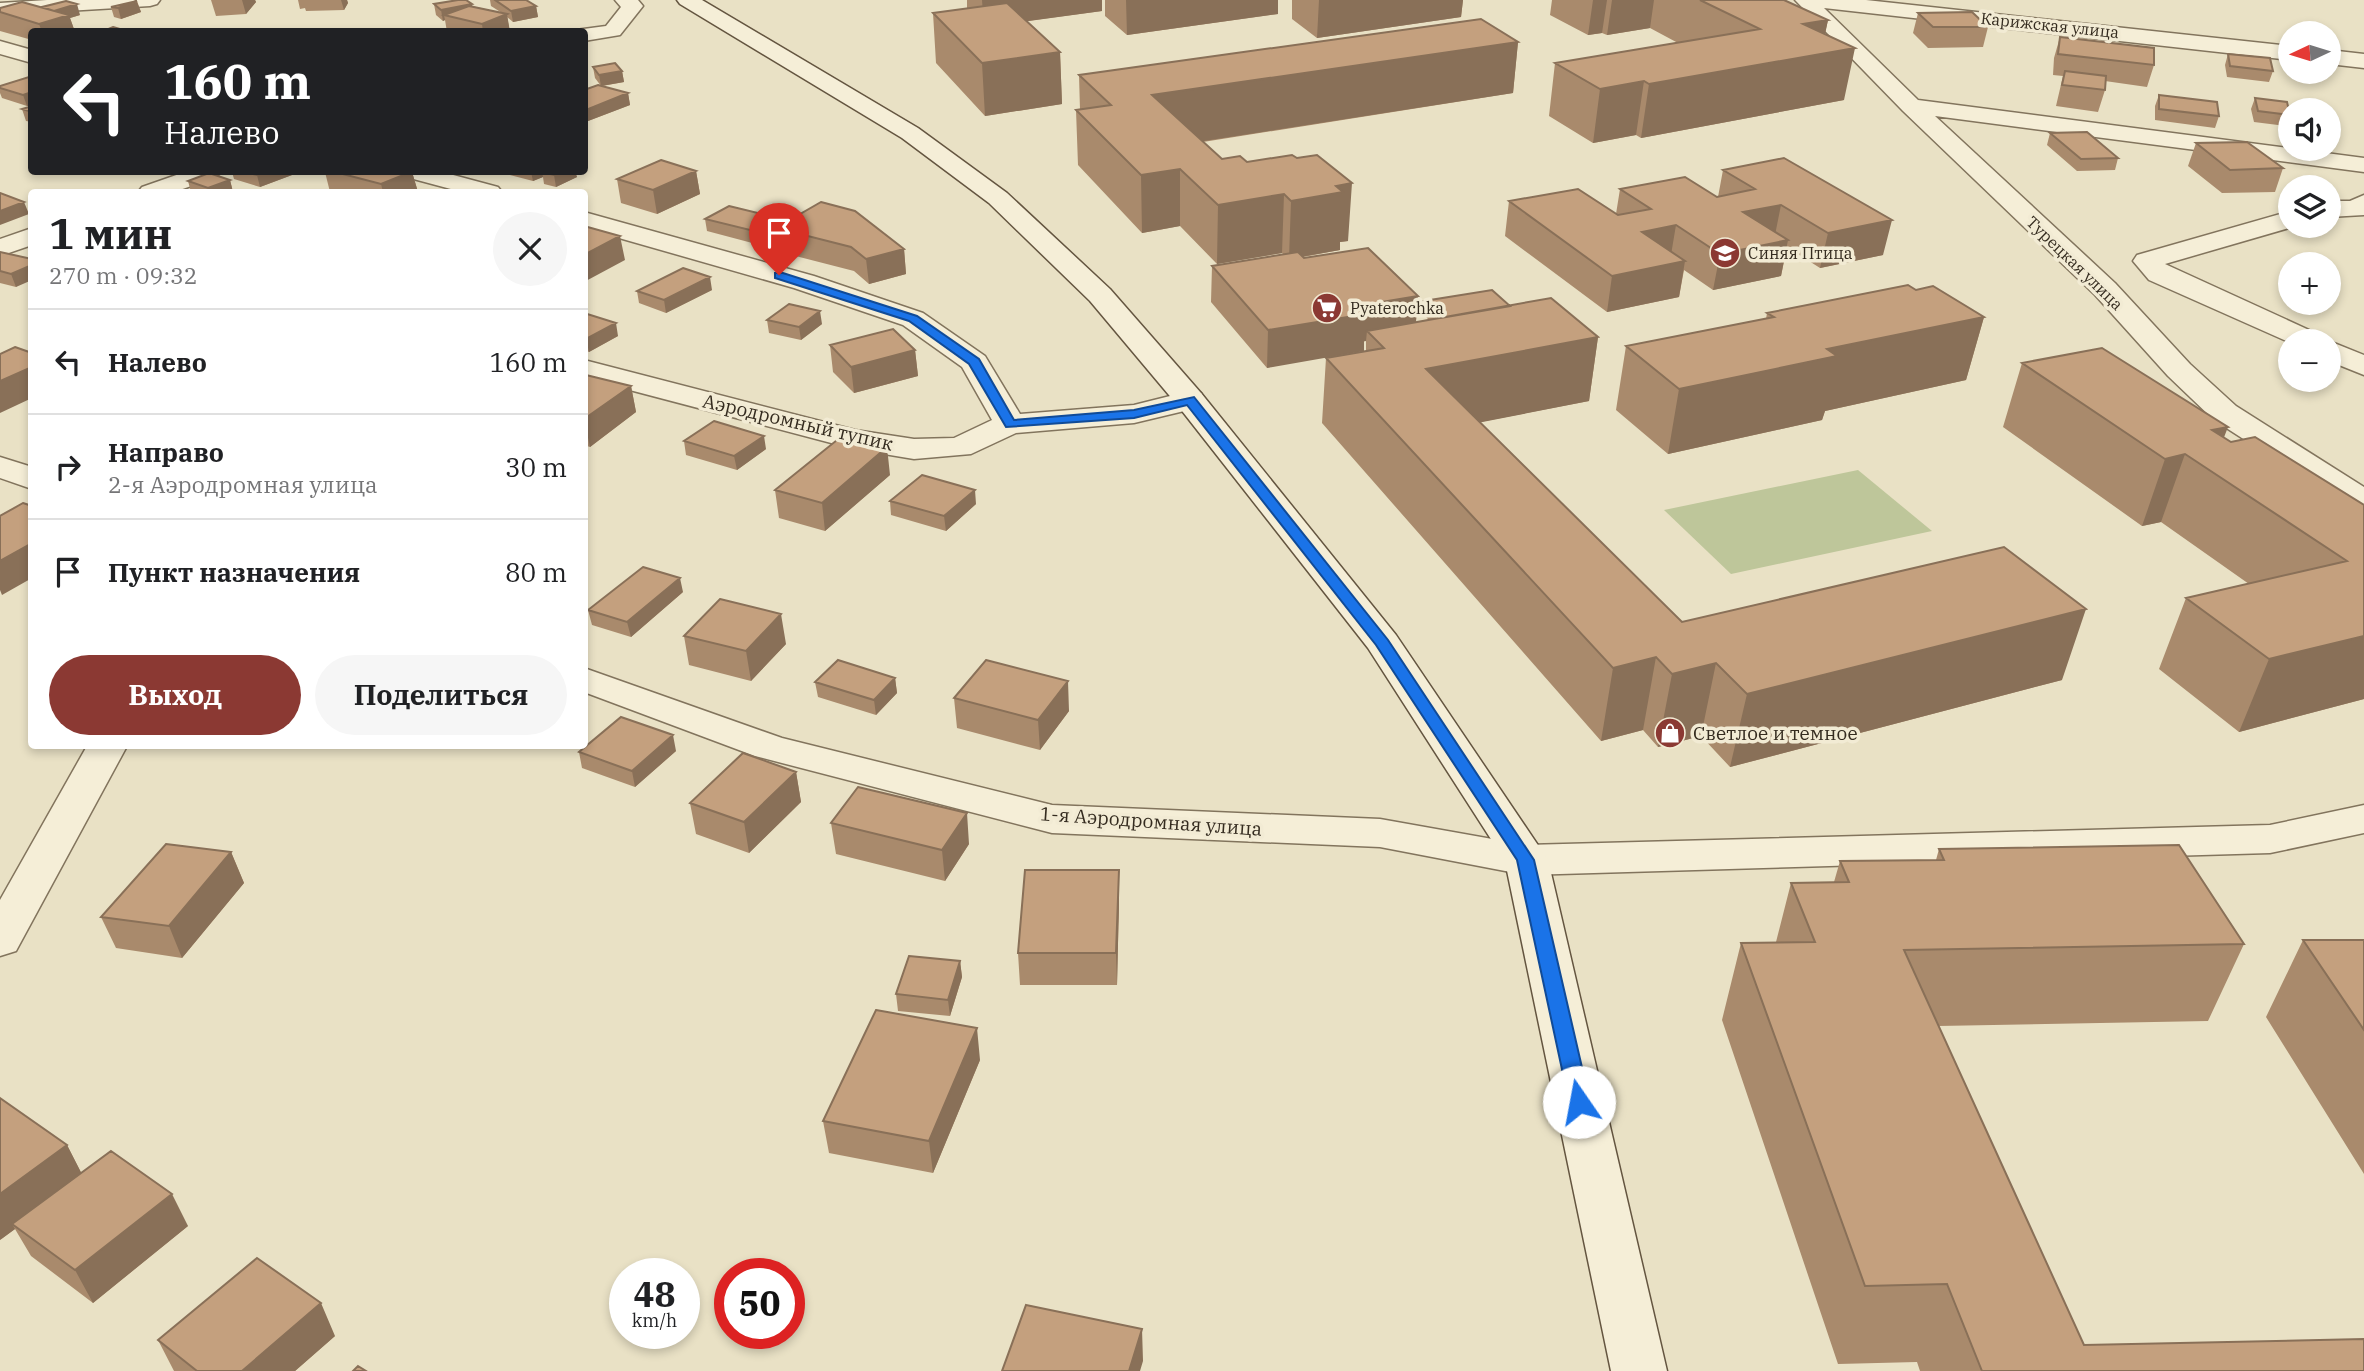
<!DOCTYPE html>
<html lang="ru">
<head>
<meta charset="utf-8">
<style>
	body { margin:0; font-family:"IBM Plex Serif",serif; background:#f6f6f6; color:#202124; height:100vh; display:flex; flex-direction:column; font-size:26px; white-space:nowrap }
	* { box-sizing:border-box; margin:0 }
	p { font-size:23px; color:#757577 }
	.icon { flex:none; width:38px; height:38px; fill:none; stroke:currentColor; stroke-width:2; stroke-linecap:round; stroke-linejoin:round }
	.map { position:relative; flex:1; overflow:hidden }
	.panel { position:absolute; left:28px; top:189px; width:560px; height:560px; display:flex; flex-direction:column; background:#fff; border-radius:7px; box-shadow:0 4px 10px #0003 }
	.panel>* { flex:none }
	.banner { position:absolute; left:28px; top:28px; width:560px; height:147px; border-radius:7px; box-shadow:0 4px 10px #0003; background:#202124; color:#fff; overflow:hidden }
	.needle { width:46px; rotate:266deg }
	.tools { position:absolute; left:2278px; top:21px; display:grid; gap:14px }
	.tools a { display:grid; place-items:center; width:63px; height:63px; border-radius:50%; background:#fff; box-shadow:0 4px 10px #0003; font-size:35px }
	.speed { position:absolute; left:609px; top:1258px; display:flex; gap:14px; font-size:35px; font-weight:700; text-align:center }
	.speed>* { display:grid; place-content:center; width:91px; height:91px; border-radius:50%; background:#fff; box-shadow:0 4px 10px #0003; line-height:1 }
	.speed small { font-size:18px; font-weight:400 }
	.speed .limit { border:10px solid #d22; background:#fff; color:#111 }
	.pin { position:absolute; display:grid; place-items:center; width:60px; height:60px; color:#fff; margin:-72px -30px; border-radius:50% 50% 50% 0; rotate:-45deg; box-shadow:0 0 7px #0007 }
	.pin .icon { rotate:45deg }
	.me { position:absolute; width:77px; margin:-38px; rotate:348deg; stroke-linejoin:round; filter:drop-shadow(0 0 5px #0008) }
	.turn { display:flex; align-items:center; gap:24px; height:147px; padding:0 21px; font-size:32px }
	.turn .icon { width:91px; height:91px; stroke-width:2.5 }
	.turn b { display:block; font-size:49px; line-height:60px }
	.round { display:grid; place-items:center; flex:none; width:74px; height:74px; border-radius:37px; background:#f6f6f6 }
	.head { display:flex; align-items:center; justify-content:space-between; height:119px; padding:0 21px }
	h1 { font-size:42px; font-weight:700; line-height:52px }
	.cta { display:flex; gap:14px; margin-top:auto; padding:14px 21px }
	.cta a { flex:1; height:80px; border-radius:42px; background:#8b3933; color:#fff; font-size:28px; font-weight:700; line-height:80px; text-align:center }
	.cta a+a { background:#f6f6f6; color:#202124 }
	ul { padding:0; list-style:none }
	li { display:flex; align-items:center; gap:21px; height:105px; padding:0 21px; border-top:2px solid #e0e0e0 }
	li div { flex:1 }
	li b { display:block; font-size:26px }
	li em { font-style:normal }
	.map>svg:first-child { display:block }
	.green { fill:#bec69a }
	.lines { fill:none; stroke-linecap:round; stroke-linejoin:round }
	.minor-casing { stroke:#82745d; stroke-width:3 }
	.secondary-casing { stroke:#645540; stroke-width:3 }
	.minor { fill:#f5eed7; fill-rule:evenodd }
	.secondary { fill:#f5eed7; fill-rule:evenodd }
	.wall { fill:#a98a6c }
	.shaded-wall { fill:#897058 }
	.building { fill:#c4a07e; stroke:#897058; stroke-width:2 }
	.route { fill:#1a73e8; stroke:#114b97; stroke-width:2 }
	.labels { text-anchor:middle; stroke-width:7; stroke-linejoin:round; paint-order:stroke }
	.far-street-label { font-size:16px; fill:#342b1f; stroke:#f2ebd4 }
	.far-poi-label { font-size:16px; fill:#342b1f; stroke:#f2ebd4; text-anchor:start }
	.street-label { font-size:19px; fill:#342b1f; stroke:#f2ebd4 }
	.poi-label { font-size:19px; fill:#342b1f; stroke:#f2ebd4; text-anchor:start }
</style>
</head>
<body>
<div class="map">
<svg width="2364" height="1371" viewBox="0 0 2364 1371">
	<rect width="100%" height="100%" fill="#e9e1c5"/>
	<!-- green -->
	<path class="green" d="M1858 470 1932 531 1731 574 1664 510Z"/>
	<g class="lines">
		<!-- minor casing -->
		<g class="minor-casing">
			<path id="minor" d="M47 0H160L157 4 150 6 0 15V3Z
				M615 0H638L643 6 620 35 584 41V32L576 30 606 26 621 7Z
				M1795 0H1866L2291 46V60L1824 8 1918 100 2364 158V172L1935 116 2115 283 2190 364 2236 406 2364 487V512L2352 509 2214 420 2168 376 2095 295 1903 111Z
				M0 41 32 50V63L0 54Z
				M2329 50 2364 54V68L2329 64Z
				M185 172H220L217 177 174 192H138L142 187Z
				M403 172H442L498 187 502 192H462L406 177Z
				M2364 195V215L2329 217V201H2350Z
				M2291 211V226H2296L2165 264 2320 335 2325 341 2291 343 2149 280 2133 261 2137 255Z
				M584 212 814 276 923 313 985 356 1020 414 1134 405 1190 391 1201 393 1205 400 1201 407 1134 423 1016 433 971 454 914 459 854 449 584 378V360L855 430 914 439 954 438 992 420 962 367 903 325 794 288 584 228Z
				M32 228V245L0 256V239Z
				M2328 341H2329L2364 355V375L2329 361Z
				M0 457 32 467V489L0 478Z
				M584 668 782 738 1052 805 1380 819 1526 845 2270 825 2364 805V833L2270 853 1526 875 1380 847 1052 833 755 756 584 692Z
				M87 746H127L16 951 0 956V900Z"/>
		</g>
		<!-- secondary casing -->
		<g class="secondary-casing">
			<path id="secondary" d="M677 0H702L918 128 1007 193 1110 289 1201 393 1396 635 1548 860 1667 1371H1611L1505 861 1368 648 1179 407 1090 301 989 203 902 138 680 4Z"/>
		</g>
		<!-- minor -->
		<use href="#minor" class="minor"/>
		<!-- secondary -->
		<use href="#secondary" class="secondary"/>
	</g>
	<!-- wall -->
	<path class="wall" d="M211 0H255L256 2 246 14 216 16Z
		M298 0H347L348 3 344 10 306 11 305 8 300 9Z
		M490 0H526L536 6 538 17 513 22 507 17 510 32H447L445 20 443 21 436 15 434 4H472V6L502 13 491 6Z
		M967 0H1102V11L1027 21 1060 52 1062 104 985 116 936 63 933 13 967 9Z
		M1105 0H1278V14L1127 35 1105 16Z
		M1292 0H1463L1461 17 1317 38 1292 19Z
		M1552 0H1784L1828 20 1825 33 1844 100 1641 138 1636 135 1593 143 1549 116 1555 63 1678 43 1650 28 1607 35 1602 33 1588 35 1550 15Z
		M137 1 141 12 121 19 114 17 111 7Z
		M42 7 80 15 70 18 75 32H32V40L0 31V8Z
		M1918 13 1988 27 1983 47 1928 48 1913 33Z
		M2060 37 2154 65 2147 87 2105 81V90L2098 112 2056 106 2063 76 2053 75 2054 58Z
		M1518 42 1513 93 1203 142 1222 159 1247 162 1348 241 1340 242V250L1303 257 1304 258 1418 296 1416 322 1429 320 1423 314 1424 301 1510 306 1598 337 1589 401 1480 422 1682 622 2062 680 1730 767 1701 736 1658 747 1643 730 1601 741 1322 423 1326 358 1366 351V341L1267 368 1211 302 1212 266 1284 255 1282 253 1217 264 1180 226 1142 233 1078 165 1076 110H1080L1079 75Z
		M2228 54 2273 71 2269 82 2227 77 2225 65Z
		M593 67 622 71 624 82 602 86 628 93 630 105 588 121 584 120V90L601 86 595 78Z
		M32 76V105L27 106 2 98 0 93V86Z
		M2159 95 2219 116 2215 128 2155 120V106Z
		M2255 98 2290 115 2286 126 2254 122 2251 109Z
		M32 106V122L26 121 22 109Z
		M2050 133 2118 158 2115 170 2077 171 2047 145Z
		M2196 143 2283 168 2275 192 2222 193 2188 166Z
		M1723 170 1883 255 1820 268 1787 247 1781 276 1713 290 1684 270 1679 297 1607 312 1505 236 1509 201 1616 214 1620 189 1718 197Z
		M696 171 700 194 657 214 621 203 617 179Z
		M232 172H300L260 187 234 179Z
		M325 172H412L418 192H330Z
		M499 172H575L577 177 556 187 544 184 543 177 533 181Z
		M230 180 233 192H191L188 181Z
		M778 218 779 227 904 249 906 274 869 284 854 271 780 252 777 231 756 244 707 231 705 219Z
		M0 252 32 259 16 287 0 283Z
		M712 290 666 313 639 303 637 291Z
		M1916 290 1984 317 1966 380 1825 411 1822 420 1668 454 1616 410 1626 346 1766 319 1767 313Z
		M584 313 618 336 589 352 584 350Z
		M767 320 822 324 801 340 769 333Z
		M830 345 915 350 918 376 854 393 833 372Z
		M2022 363 2224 437 2231 442 2364 505V699L2239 732 2159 669 2186 598 2249 584 2161 522 2142 526 2003 427Z
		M584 376 631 386 636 412 590 447 584 445Z
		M684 441 766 449 737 470 686 455Z
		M890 475 825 531 779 518 775 490Z
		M890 501 976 504 946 531 891 515Z
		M683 592 631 637 592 625 588 610Z
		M684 636 786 644 751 681 689 665Z
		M895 678 897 693 876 715 818 697 815 682Z
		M954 698 1069 711 1040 750 957 728Z
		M676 751 635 787 582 768 579 752Z
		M796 772 801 802 749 853 696 834 690 803Z
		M831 823 969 844 945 881 836 854Z
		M1939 849 2244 944 2208 1021 1938 1026 2084 1345 2364 1371H1920L1917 1362 1838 1364 1722 1020 1741 943 1776 942 1791 883 1834 882 1840 861 1936 860Z
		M231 852 244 883 182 958 116 948 101 917Z
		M1119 870V901L1117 985H1020L1018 953Z
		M2303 940H2364V1174L2266 1017Z
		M960 961 962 977 950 1016 898 1011 896 994Z
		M980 1060 933 1173 829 1153 823 1121Z
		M67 1145 81 1173 188 1226 93 1303 31 1256 15 1229 0 1240Z
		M335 1336 295 1371H174L158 1340Z"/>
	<!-- shaded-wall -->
	<path class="shaded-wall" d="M242 0H255L256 2 246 14Z
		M341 0H347L348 3 344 10Z
		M982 0H1102V11L984 27Z
		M1126 0H1278V14L1127 35Z
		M1319 0H1463L1461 17 1317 38Z
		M1593 0H1607L1602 33 1588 35Z
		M1612 0H1654L1650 28 1607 35Z
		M137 2 141 12 121 19 118 8Z
		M77 4 80 15 70 18 75 32H42L39 24 51 12Z
		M472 4 474 15H444L445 20 443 21 441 10Z
		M536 6 538 17 513 22 511 11Z
		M507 14 510 32H483L482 24Z
		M1828 20 1821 54 1855 48 1844 100 1641 138 1649 84 1803 24Z
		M1518 42 1513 93 1152 149V95Z
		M1060 52 1062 104 985 116 982 63Z
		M622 71 624 82 601 86 599 75Z
		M1644 81 1636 135 1593 143 1600 89Z
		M32 92V105L27 106 23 95Z
		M628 93 630 105 588 121 586 110Z
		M1180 169V226L1142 233 1141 175Z
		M696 171 700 194 657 214 653 190Z
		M267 172H300L260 187 257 175Z
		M411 172H412L418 192H383L381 184Z
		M531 172H554H542L543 177 533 181Z
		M561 172H575L577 177 556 187 554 175Z
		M230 180 233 192H210L208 188Z
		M1352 183 1348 241 1340 242V250L1289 259 1291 201 1336 186Z
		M1284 194 1282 253 1217 264 1218 205Z
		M24 202 29 214 0 225V211Z
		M1781 205 1774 240 1743 212Z
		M778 218 779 229 776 228 777 231 756 244 754 231Z
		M1892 220 1883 255 1820 268 1828 233Z
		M1676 225 1670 261 1642 232Z
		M620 236 625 260 584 282V255Z
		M1788 240 1781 276 1713 290 1720 254Z
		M904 249 906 274 869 284 866 259Z
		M1685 261 1679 297 1607 312 1612 276Z
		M32 265V280L16 287 11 274Z
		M710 277 712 290 666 313 664 300Z
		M1418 296 1415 332 1367 331 1366 341H1364V351L1267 368 1268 330 1358 306Z
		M820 311 822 324 801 340 799 327Z
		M1984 317 1966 380 1825 411 1822 420 1668 454 1679 389 1827 349Z
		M616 323 618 336 589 352 586 339Z
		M1598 337 1589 401 1421 434 1426 369Z
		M915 350 918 376 854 393 851 367Z
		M32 367V398L0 413V381Z
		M631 386 636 412 590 447 584 419Z
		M2228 427 2211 471 2212 430Z
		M764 436 766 449 737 470 734 456Z
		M887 447 890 475 825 531 822 503Z
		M2185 454 2161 522 2142 526 2165 459Z
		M975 490 976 504 946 531 944 516Z
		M32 543V578L2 595 0 590V561Z
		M680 578 683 592 631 637 627 622Z
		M2086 609 2062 680 1730 767 1747 694Z
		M781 614 786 644 751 681 746 651Z
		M2364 636V699L2239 732 2269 659Z
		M1656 657 1643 730 1601 741 1613 668Z
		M1716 663 1701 736 1658 747 1672 674Z
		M895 678 897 693 876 715 874 700Z
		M1068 681 1069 711 1040 750 1038 720Z
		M673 735 676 751 635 787 632 771Z
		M796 772 801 802 749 853 744 822Z
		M967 813 969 844 945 881 942 850Z
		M231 852 244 883 182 958 169 926Z
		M1119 870V901L1117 985 1116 953Z
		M960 961 962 977 950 1016 948 1000Z
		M977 1028 980 1060 933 1173 929 1141Z
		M67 1145 84 1178 12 1224 15 1229 0 1240V1194Z
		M172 1194 188 1226 93 1303 75 1270Z
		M321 1303 335 1336 295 1371H242Z
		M1142 1329 1143 1361 1140 1371H1129Z"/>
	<!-- building -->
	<path class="building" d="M458 0H466L472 4 441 10 434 4Z
		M495 0H526L536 6 511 11Z
		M1700 0H1784L1828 20 1803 24 1855 48 1649 84 1644 81 1600 89 1555 63 1760 29Z
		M66 1 77 4 54 11 42 7Z
		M137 1 118 8 111 7Z
		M22 2 69 15 39 24 0 12V8Z
		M1007 3 1060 52 982 63 933 13Z
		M469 6 507 14 482 24 444 15Z
		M1972 12 1988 27H1933L1918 13Z
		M1481 19 1518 42 1152 95 1222 159 1240 156 1247 162 1292 155 1297 158 1317 155 1352 183 1336 186 1343 192 1291 201 1284 194 1218 205 1180 169 1141 175 1076 110 1111 105 1079 75Z
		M113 27 130 32H101Z
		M2060 37 2154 48V65L2058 54Z
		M2228 54 2270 58 2273 71 2230 66Z
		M615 63 622 71 599 75 593 67Z
		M2065 71 2106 76 2105 90 2062 85Z
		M32 76V92L23 95 0 88V86Z
		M598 85 628 93 586 110 584 109V90Z
		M2159 95 2217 102 2219 116 2159 109Z
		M2255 98 2287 102 2290 115 2258 111Z
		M32 106V112L22 109Z
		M2087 132 2118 158 2081 159 2050 133Z
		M2247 142 2283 168 2230 170 2196 143Z
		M1784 158 1892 220 1828 233 1781 205 1743 212 1788 240 1720 254 1676 225 1642 232 1685 261 1612 276 1509 201 1578 189 1618 215 1651 209 1620 189 1685 177 1717 197 1755 189 1723 170Z
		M661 160 696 171 653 190 617 179Z
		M244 172H267L257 175Z
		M335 172H411L381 184Z
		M542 172H561L554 175Z
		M209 173 230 180 208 188 188 181Z
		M0 193 24 202 0 211Z
		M821 202 855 211 904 249 866 259 851 247 776 228Z
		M729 206 778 218 754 231 705 219Z
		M584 226 620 236 584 255Z
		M1368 248 1418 296 1358 306 1366 314 1268 330 1212 266 1298 252 1304 258Z
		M0 252 32 259V265L11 274 0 271Z
		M683 268 710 277 664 300 637 291Z
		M1908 285 1916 290 1933 286 1984 317 1827 349 1837 356 1679 389 1626 346 1774 317 1767 313Z
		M1492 290 1510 306 1441 318 1424 301Z
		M1551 298 1598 337 1426 369 1682 622 2004 547 2086 609 1747 694 1716 663 1672 674 1656 657 1613 668 1326 358 1384 348 1367 331Z
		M789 304 820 311 799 327 767 320Z
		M584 313 616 323 586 339 584 338Z
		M893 329 915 350 851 367 830 345Z
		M15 347 32 353V367L0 381V354Z
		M2102 348 2228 427 2212 430 2231 442 2255 437 2364 505V636L2269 659 2186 598 2347 561 2185 454 2165 459 2022 363Z
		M586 375 631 386 584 419V376Z
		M714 421 764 436 734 456 684 441Z
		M842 436 887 447 822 503 775 490Z
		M922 475 975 490 944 516 890 501Z
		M23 503 32 506V543L0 561V516Z
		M643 567 680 578 627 622 588 610Z
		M720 599 781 614 746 651 684 636Z
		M838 660 895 678 874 700 815 682Z
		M986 660 1068 681 1038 720 954 698Z
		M621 717 673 735 632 771 579 752Z
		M743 753 796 772 744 822 690 803Z
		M858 787 967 813 942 850 831 823Z
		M166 844 231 852 169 926 101 917Z
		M2179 845 2244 944 1904 950 2084 1345 2364 1339V1371H1982L1947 1284 1865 1286 1741 943 1815 942 1791 883 1849 882 1840 861 1944 860 1939 849Z
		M1025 870H1119L1116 953H1018Z
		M2303 940H2364V1030Z
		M909 956 960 961 948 1000 896 994Z
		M876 1010 977 1028 929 1141 823 1121Z
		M0 1098 67 1145 0 1194Z
		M111 1151 172 1194 75 1270 12 1224Z
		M257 1258 321 1303 242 1371H197L158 1340Z
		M1026 1305 1142 1329 1129 1371H1002Z
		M358 1366 366 1371H353Z"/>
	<!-- route -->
	<path class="route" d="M775 273H783L917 316 979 359 1014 420 1134 410 1194 397 1388 640 1534 860 1590 1102 1587 1108 1579 1110 1572 1108 1569 1102 1517 860 1376 645 1187 405 1134 418 1006 427 969 364 909 321 775 278Z"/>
	<!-- icons -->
	<defs>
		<g id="school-disc" transform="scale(1.575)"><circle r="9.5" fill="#8b3933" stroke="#f2ebd4"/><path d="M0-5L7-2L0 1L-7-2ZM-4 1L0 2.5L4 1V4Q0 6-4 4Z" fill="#fff"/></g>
		<g id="supermarket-disc" transform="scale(1.575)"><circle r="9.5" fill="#8b3933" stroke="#f2ebd4"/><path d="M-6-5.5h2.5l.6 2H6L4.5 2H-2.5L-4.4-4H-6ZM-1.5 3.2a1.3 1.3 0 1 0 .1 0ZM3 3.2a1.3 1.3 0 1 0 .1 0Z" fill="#fff"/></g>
		<g id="shop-disc" transform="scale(1.575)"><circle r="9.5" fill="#8b3933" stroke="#f2ebd4"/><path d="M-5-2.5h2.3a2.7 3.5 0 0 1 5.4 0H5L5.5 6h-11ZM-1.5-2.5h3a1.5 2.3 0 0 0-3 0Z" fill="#fff"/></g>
	</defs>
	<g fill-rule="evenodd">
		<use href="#school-disc" x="1725" y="253"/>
		<use href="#supermarket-disc" x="1327" y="308"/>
		<use href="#shop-disc" x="1670" y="733"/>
	</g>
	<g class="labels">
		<!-- far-street labels -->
		<g class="far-street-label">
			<text transform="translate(2050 25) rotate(6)" y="6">Карижская улица</text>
			<text transform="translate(2075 263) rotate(44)" y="6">Турецкая улица</text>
		</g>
		<!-- far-poi labels -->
		<g class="far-poi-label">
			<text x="1748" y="259">Синяя Птица</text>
			<text x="1350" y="314">Pyaterochka</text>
		</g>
		<!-- street labels -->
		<g class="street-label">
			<text transform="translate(798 422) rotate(13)" y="7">Аэродромный тупик</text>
			<text transform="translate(1151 821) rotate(4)" y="7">1-я Аэродромная улица</text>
		</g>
		<!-- poi labels -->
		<g class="poi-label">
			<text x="1693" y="740">Светлое и темное</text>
		</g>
	</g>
</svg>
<div class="tools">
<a><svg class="needle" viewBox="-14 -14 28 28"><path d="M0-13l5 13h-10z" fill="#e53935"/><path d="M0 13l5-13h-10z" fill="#757577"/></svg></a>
<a><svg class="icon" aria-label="sound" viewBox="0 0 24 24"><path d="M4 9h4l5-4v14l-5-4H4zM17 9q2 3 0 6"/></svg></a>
<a><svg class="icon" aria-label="layers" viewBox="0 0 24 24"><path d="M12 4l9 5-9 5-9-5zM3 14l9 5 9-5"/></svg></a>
<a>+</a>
<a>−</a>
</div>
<div class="speed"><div>48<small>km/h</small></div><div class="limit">50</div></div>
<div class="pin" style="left:779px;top:275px;background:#d93025"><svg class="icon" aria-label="arrive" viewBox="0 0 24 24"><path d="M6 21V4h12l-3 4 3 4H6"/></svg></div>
<svg class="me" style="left:1579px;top:1102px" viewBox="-20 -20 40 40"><circle r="19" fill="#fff"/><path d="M0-13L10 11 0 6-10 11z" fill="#1a73e8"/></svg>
<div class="banner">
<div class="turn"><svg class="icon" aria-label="left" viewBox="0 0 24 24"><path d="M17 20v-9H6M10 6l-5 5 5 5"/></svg><div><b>160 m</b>Налево</div></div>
</div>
<section class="panel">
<div class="head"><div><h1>1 мин</h1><p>270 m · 09:32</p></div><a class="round"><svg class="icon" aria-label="close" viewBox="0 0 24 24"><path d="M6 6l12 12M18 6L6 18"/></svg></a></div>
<ul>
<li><svg class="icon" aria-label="left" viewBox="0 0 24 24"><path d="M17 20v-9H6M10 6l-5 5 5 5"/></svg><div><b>Налево</b></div><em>160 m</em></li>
<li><svg class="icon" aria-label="right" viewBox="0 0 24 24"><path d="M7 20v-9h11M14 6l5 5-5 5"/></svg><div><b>Направо</b><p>2-я Аэродромная улица</p></div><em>30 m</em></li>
<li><svg class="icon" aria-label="arrive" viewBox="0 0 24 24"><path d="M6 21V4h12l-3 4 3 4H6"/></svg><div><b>Пункт назначения</b></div><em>80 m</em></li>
</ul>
<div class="cta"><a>Выход</a><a>Поделиться</a></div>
</section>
</div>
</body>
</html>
